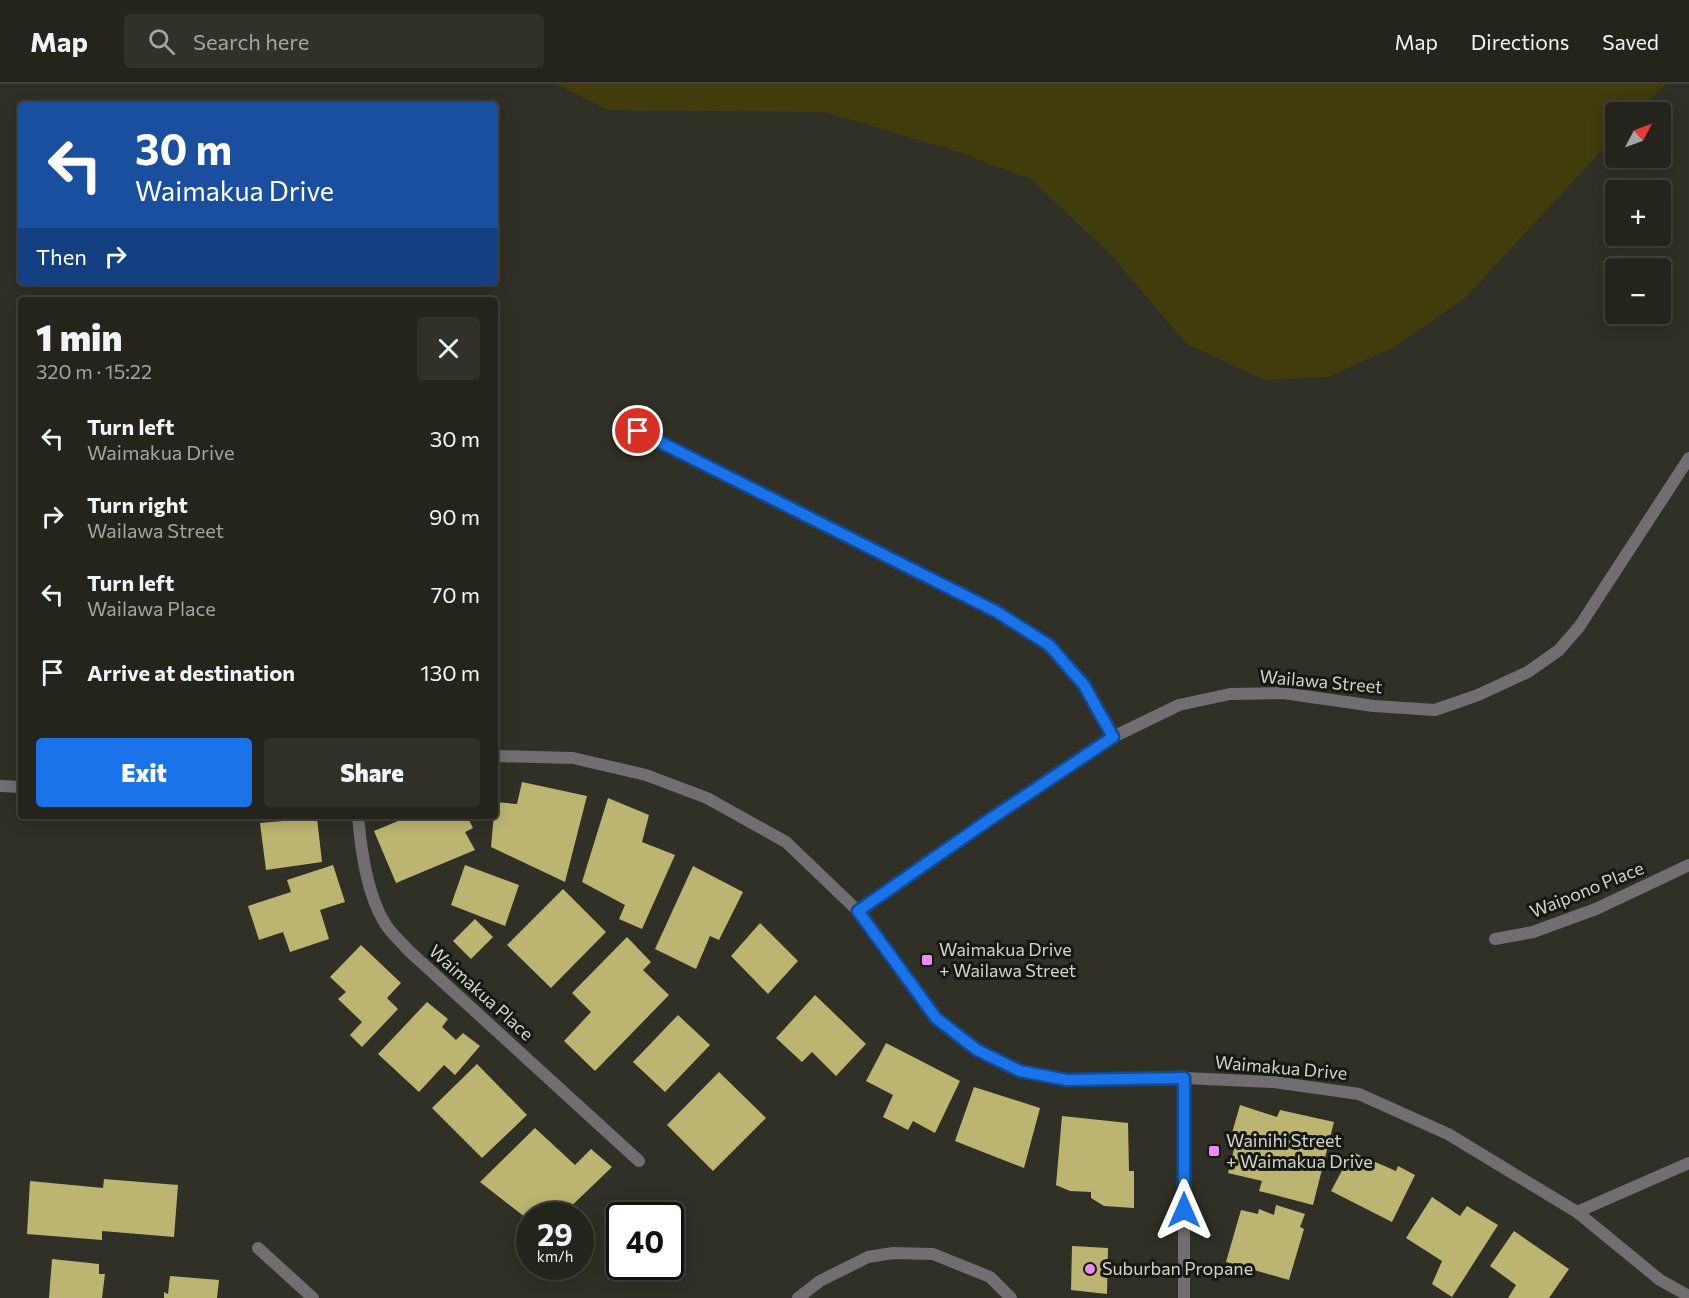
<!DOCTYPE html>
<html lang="en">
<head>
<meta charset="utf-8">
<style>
	body { margin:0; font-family:Commissioner,sans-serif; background:#313029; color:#f1f3f6; height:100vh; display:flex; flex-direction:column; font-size:22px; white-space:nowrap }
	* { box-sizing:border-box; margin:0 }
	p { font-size:20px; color:#a3a4a3 }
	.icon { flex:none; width:33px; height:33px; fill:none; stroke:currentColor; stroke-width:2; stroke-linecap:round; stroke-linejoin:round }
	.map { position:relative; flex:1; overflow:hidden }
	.sheet { position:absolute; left:18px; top:213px; width:480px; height:522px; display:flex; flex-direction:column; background:#25241c; border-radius:6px; box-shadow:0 3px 15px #0003,0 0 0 2px #42413b }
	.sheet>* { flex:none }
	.banner { position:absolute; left:18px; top:18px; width:480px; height:183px; border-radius:6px; box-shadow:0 3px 15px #0003,0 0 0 2px #42413b; background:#1a4fa0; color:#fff; overflow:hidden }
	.needle { width:39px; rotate:49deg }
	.buttons { position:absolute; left:1605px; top:18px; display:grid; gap:12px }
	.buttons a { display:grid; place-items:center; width:66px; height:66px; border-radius:6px; background:#25241c; box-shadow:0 3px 15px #0003,0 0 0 2px #42413b; font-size:30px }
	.speed { position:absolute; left:516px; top:1118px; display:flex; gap:12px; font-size:30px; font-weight:700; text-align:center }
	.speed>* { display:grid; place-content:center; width:78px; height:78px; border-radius:50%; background:#25241c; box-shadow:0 3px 15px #0003,0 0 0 2px #42413b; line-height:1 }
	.speed small { font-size:15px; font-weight:400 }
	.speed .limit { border:3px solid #111; border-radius:9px; background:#fff; color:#111 }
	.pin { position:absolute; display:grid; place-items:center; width:51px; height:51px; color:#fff; margin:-26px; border:3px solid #fff; border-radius:50%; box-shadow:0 2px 6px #0007 }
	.me { position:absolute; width:66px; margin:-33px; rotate:0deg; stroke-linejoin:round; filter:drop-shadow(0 0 4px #0008) }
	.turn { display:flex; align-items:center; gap:21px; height:126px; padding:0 18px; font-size:27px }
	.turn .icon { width:78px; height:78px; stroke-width:2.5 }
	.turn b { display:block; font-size:42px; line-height:51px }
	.then { display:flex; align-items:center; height:57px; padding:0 18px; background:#0003; gap:12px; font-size:22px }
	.round { display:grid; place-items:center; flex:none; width:63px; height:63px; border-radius:6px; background:#313029 }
	.headline { display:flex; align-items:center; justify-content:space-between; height:102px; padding:0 18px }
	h1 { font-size:36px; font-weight:800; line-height:45px }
	.action { display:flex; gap:12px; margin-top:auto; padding:12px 18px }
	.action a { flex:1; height:69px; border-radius:6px; background:#1a73e8; color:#fff; font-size:24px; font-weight:800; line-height:69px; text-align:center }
	.action a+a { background:#313029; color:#f1f3f6 }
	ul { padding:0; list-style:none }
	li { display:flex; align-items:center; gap:18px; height:78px; padding:0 18px }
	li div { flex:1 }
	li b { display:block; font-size:22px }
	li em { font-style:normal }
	header { display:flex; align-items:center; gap:36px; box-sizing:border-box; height:84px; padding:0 30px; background:#25241c; border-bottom:2px solid #42413b }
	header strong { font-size:28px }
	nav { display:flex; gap:33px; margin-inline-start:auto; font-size:21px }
	.search { width:420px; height:54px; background:#313029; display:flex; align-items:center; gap:15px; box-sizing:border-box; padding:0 21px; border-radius:6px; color:#a3a4a3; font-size:22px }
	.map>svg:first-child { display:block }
	.green { fill:#413c0c }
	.building { fill:#bbb571 }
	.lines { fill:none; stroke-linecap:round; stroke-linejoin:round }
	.service { stroke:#716d71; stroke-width:12 }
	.minor { stroke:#716d71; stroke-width:12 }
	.tertiary { stroke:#716d71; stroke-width:12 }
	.route-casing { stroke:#114b97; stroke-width:15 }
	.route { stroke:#1a73e8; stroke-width:10 }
	.poi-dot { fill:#ec8cfa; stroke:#181813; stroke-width:2 }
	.labels { text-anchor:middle; stroke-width:6; stroke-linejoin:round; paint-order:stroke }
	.street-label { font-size:18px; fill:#d3d3cd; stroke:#181813 }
	.poi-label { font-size:18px; fill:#d3d3cd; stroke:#181813; text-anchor:start }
</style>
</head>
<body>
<header>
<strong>Map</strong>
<div class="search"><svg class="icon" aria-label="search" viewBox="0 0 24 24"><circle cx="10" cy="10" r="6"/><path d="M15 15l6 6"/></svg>Search here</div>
<nav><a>Map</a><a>Directions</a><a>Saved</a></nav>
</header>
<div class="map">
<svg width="1689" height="1214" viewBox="0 0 1689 1214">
	<rect width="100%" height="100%" fill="#313026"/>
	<!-- green -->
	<path class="green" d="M556 0H1666L1637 28H1616L1615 52 1465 214 1392 264 1328 293 1265 296 1187 260 1110 170 1031 95 953 66 824 28 608 26Z"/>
	<!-- building -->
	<path class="building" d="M522 698 587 712 565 798 491 763 495 718 517 720Z
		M608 714 649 731 642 758 675 771 642 845 619 835 625 821 582 798Z
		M410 732H467L473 744 465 748 475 766 396 799 374 747Z
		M317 734 322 778 266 786 260 739Z
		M333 781 345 818 320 826 329 855 290 868 283 848 259 856 248 822 291 808 287 796Z
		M465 781 519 801 505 842 451 821Z
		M693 782 743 808 719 856 710 852 696 885 655 865Z
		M563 805 606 848 551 904 507 861Z
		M475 835 493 853 471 875 453 857Z
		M760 839 798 877 768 910 731 872Z
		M627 853 651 878 643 886 669 911 595 987 564 957 591 928 572 909Z
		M361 861 401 899 387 914 398 925 362 963 350 951 362 938 338 915 346 908 330 893Z
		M815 911 866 960 836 992 812 968 802 978 776 954Z
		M427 918 448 935 442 943 456 956 463 949 480 962 455 991 444 981 419 1008 378 970Z
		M678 931 710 961 665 1008 633 978Z
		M886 959 960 997 935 1049 913 1037 908 1046 883 1033 893 1011 866 997Z
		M477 980 527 1031 482 1074 432 1024Z
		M719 988 766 1034 713 1087 667 1041Z
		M974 1003 1040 1024 1024 1084 955 1057Z
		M1240 1021 1277 1033 1280 1026 1334 1038 1313 1121 1259 1107 1262 1097 1228 1089 1236 1057 1230 1056Z
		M1062 1032 1128 1039 1129 1087H1134V1124L1104 1122 1091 1114V1108L1070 1107 1056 1101Z
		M535 1044 575 1081 591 1065 612 1083 562 1131H530V1137L480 1098Z
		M1352 1068 1396 1087 1398 1082 1415 1091 1392 1138 1331 1107Z
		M104 1095 178 1101 174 1153 102 1147V1156L27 1150 30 1097 103 1104Z
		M1432 1113 1460 1132 1467 1122 1498 1141 1452 1213 1432 1200 1442 1177 1406 1154Z
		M1276 1121 1305 1130 1300 1143 1304 1145 1289 1196 1226 1178 1241 1126 1258 1130 1259 1125 1274 1131Z
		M1514 1147 1569 1185 1549 1214H1508L1516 1201 1490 1182Z
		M1072 1162 1108 1164 1107 1210 1071 1206Z
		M52 1175 99 1180V1190H105L102 1214H49Z
		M170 1192 219 1196 217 1214H164V1208L168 1210Z"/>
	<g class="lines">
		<!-- service -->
		<path class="service" d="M258 1164 313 1214"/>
		<!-- minor -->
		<path class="minor" d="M638 347 997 528 1049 561 1084 601 1113 653
			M495 672 573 674 646 691 707 714 786 758 858 827 936 934 977 966 1020 987 1067 996 1184 994 1274 998 1359 1010 1448 1050 1577 1128 1660 1196 1689 1212
			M0 702 21 703
			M358 732C361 767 367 812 386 841 392 850 401 858 408 866L639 1077
			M858 827 986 738 1113 653 1179 621 1230 610 1283 609 1374 622 1435 626 1478 611 1528 588 1559 566 1579 543 1689 374
			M1495 855 1533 848 1596 825 1689 781
			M1577 1128 1689 1079"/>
		<!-- tertiary -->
		<path class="tertiary" d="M798 1214 820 1197 868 1173 893 1169 933 1170 990 1193 1011 1214
			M1184 1214V994"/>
	</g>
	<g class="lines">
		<!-- route casing -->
		<g class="route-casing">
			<path id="route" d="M638 347 997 528 1049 561 1084 601 1113 653 986 738 858 827 936 934 977 966 1020 987 1067 996 1184 994V1126"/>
		</g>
		<!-- route -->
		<use href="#route" class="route"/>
	</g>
	<!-- markers -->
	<g class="poi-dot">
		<rect x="921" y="870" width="12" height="12" rx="3"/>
		<rect x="1208" y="1061" width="12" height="12" rx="3"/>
		<circle cx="1090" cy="1185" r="6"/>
	</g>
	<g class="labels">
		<!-- street labels -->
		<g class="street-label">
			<text transform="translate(1321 598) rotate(5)" y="6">Wailawa Street</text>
			<text transform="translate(1587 806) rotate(-22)" y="6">Waipono Place</text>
			<text transform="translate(481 909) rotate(42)" y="6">Waimakua Place</text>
			<text transform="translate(1281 984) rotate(5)" y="6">Waimakua Drive</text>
		</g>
		<!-- poi labels -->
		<g class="poi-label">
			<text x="939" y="872">Waimakua Drive<tspan x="939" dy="21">+ Wailawa Street</tspan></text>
			<text x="1226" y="1063">Wainihi Street<tspan x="1226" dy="21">+ Waimakua Drive</tspan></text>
			<text x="1102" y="1191">Suburban Propane</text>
		</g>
	</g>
</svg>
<div class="buttons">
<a><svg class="needle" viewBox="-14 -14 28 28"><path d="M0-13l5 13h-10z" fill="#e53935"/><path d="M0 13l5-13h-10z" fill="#a3a4a3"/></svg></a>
<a>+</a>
<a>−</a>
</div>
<div class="speed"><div>29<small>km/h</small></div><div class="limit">40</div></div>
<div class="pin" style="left:638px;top:347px;background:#d93025"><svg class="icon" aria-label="arrive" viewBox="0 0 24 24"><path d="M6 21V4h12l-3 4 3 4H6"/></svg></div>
<svg class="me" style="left:1184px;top:1126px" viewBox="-20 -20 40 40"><path d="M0-17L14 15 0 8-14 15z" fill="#1a73e8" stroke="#fff" stroke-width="4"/></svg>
<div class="banner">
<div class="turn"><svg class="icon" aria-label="left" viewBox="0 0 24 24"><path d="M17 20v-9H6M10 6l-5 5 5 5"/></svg><div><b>30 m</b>Waimakua Drive</div></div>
<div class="then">Then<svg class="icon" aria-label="right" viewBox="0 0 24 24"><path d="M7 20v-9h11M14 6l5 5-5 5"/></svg></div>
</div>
<section class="sheet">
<div class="headline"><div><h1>1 min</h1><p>320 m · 15:22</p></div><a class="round"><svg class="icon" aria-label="close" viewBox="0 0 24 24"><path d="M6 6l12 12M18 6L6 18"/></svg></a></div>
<ul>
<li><svg class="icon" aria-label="left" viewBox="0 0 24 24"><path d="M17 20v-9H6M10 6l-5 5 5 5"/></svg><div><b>Turn left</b><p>Waimakua Drive</p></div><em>30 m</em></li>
<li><svg class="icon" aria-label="right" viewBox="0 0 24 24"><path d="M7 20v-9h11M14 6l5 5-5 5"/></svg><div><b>Turn right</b><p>Wailawa Street</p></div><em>90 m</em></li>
<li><svg class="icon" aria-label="left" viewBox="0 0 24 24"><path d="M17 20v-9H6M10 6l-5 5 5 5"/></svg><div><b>Turn left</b><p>Wailawa Place</p></div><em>70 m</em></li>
<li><svg class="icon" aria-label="arrive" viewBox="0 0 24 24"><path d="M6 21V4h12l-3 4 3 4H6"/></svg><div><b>Arrive at destination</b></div><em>130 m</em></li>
</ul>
<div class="action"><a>Exit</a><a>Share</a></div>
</section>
</div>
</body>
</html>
